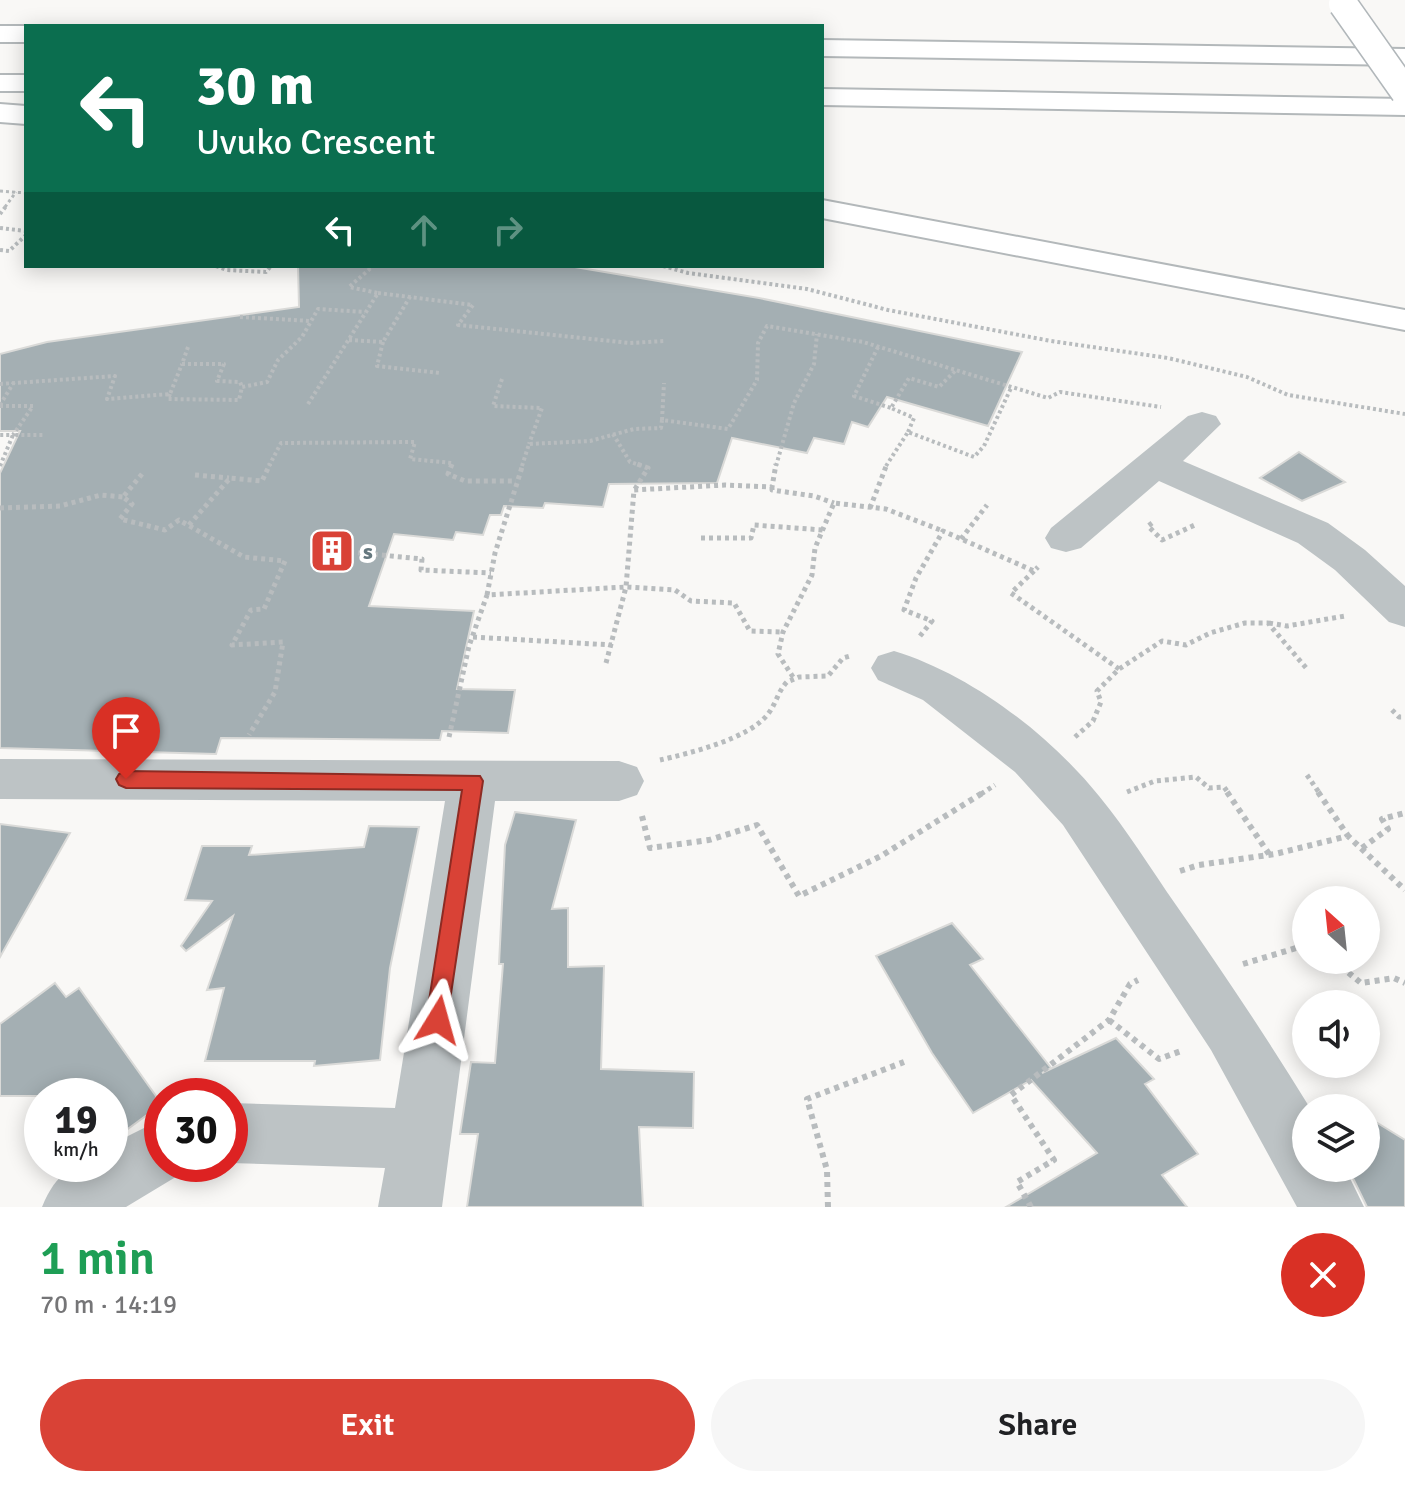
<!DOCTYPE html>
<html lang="en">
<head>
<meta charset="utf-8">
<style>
	body { margin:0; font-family:Signika,sans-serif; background:#f6f6f6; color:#202124; height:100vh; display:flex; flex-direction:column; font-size:30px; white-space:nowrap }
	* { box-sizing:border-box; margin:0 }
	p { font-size:26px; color:#757577 }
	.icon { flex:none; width:44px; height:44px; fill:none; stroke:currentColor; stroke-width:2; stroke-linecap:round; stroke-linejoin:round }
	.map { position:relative; height:1207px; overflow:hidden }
	.side { display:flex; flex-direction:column; background:#fff; flex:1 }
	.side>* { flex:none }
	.hud { position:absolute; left:24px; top:24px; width:800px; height:244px; border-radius:0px; box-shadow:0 4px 20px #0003; background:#0b6e4f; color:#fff; overflow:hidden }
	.needle { width:52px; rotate:333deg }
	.controls { position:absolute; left:1292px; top:886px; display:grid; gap:16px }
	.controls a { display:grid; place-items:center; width:88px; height:88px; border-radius:50%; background:#fff; box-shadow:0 4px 20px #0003; font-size:40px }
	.speed { position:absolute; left:24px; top:1078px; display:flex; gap:16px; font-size:40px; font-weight:700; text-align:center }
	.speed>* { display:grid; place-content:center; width:104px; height:104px; border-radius:50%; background:#fff; box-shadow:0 4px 20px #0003; line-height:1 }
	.speed small { font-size:20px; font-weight:400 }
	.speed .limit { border:12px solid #d22; background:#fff; color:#111 }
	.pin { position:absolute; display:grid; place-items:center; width:68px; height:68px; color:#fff; margin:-82px -34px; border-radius:50% 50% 50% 0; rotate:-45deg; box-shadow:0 0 8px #0007 }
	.pin .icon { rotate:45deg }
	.me { position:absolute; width:88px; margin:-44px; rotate:8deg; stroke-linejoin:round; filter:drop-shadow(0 0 6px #0008) }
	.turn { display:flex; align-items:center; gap:28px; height:168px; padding:0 40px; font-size:36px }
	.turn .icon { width:104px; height:104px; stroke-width:2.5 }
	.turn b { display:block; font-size:56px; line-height:68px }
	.lanes { display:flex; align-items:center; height:76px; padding:0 40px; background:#0003; justify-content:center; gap:40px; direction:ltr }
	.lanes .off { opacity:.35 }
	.round { display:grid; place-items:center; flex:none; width:84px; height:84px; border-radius:42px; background:#f6f6f6 }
	.head { display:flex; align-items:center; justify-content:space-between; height:136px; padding:0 40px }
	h1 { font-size:48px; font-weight:600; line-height:60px; color:#1e9e55 }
	.primary-button { display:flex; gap:16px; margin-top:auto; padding:16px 40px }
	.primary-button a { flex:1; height:92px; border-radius:48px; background:#d94236; color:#fff; font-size:32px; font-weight:600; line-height:92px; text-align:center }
	.primary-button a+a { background:#f6f6f6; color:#202124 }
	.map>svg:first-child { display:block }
	.building { fill:#a4afb3; stroke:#dadad8; stroke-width:2 }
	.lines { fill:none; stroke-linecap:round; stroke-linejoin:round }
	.motorway-casing { stroke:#b3b8ba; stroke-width:4 }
	.path-far3 { stroke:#b8bcbe; stroke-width:3; stroke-dasharray:3 3; stroke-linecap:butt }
	.path-far2 { stroke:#b8bcbe; stroke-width:4; stroke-dasharray:3 3; stroke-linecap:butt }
	.path-far1 { stroke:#b8bcbe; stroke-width:5; stroke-dasharray:4 4; stroke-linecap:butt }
	.path { stroke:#b8bcbe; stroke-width:6; stroke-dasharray:5 5; stroke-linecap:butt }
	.minor { fill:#bdc3c5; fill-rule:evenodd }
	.motorway { fill:#fff; fill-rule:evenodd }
	.primary-bridge-casing { stroke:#b1b7ba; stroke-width:31; stroke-linecap:butt }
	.primary-bridge { stroke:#fff; stroke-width:28 }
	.route { fill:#d94236; stroke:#8d2b23; stroke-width:2 }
	.labels { text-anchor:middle; stroke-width:8; stroke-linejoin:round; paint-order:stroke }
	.poi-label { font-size:22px; font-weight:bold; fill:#65787f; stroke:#fff; text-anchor:start }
</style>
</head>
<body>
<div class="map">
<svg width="1405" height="1207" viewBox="0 0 1405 1207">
	<rect width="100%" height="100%" fill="#f9f8f6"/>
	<!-- building -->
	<path class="building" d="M298 266H569L759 298 1022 352 988 426 887 397 868 427 852 422 844 444 814 438 807 453 732 438 717 483 609 484 603 507 545 503 543 508 504 506 501 515H490L483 535 456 532 453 540 394 534 369 606 474 611 457 689 515 690 508 733 442 731 440 740 221 738 216 754 0 748V473L20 431H0V354L47 342 299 307Z
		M1299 452 1345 482 1302 501 1260 478Z
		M515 812 576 820 552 909 568 908V967L604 966 601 1069 694 1072 693 1128 639 1127 643 1207H467L478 1134H460L471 1062 495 1063 503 964H499L505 845Z
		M0 824 70 833 0 957Z
		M369 826 419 827 390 968 380 1060 314 1066 315 1061H205L224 988 207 990 233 916 186 951 181 946 212 901 185 900 202 846H252L249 855 364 847Z
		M952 923 983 959 970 965 1051 1068 1042 1073 1116 1038 1154 1079 1145 1084 1198 1154 1162 1175 1187 1207H1006L1097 1153 1031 1080 973 1113 932 1053 876 956Z
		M55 983 66 997 79 988 156 1096 155 1109 110 1142V1096H0V1024Z
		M1366 1116 1405 1140V1207H1367L1348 1168H1366Z"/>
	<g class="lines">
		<!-- motorway casing -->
		<g class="motorway-casing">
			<path id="motorway" d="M0 26H26V42H0Z
				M822 40 1405 49V65L822 56Z
				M0 75H26V91H0Z
				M822 89 1405 99V115L822 105Z
				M0 104 26 106V124L0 122Z
				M822 200 1405 310V330L822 218Z"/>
		</g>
		<!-- path-far3 -->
		<path class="path-far3" d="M0 191 26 193
			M5 207 16 192"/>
		<!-- path-far2 -->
		<path class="path-far2" d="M0 214 7 205
			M0 228 26 231
			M0 250 9 251 26 235
			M216 266 227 270 266 272 271 266
			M663 266 688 273 807 289 888 310 1051 341 1168 358 1247 377 1288 395 1405 414
			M378 293 473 305 458 325 630 343 665 341
			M240 317 311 321
			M349 340 383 342 411 295
			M383 342 377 366 440 373
			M188 347 182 364H224L217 381 240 382 242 387
			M878 347 854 396 891 408
			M502 379 493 406 542 408 529 444
			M0 384 115 376 107 399 170 394 182 364
			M170 394 168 399 239 400 242 387 267 382 278 360 302 337 318 309 365 312
			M308 404 378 293 349 287 372 267 367 266
			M0 405 14 382
			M0 406H33L13 435H0
			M662 420 664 383
			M908 432 914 418 891 408 909 378 939 387 956 370
			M613 434 630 462 643 466
			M0 466 13 435H44
			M269 466 281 443 415 442 410 459 452 463 451 466
			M522 466 529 444 590 441 634 429 661 428 662 420 728 429 757 380 758 343 767 326 863 342 1048 398 1060 392 1161 407
			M776 466 794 403 814 364 817 334
			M886 466 908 432 974 457 984 446 1011 388"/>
		<!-- path-far1 -->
		<path class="path-far1" d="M452 464 448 474 465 481H516
			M142 474 123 497 132 504 120 519 165 530 179 520 244 557 285 561 264 609 251 610 232 645 283 642 275 692 249 735
			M195 475 229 478
			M772 487V490L814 496 834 503
			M635 489 648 468 637 464
			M0 508 60 506 101 495 123 497
			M870 508 887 464
			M1152 523 1148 526 1162 540 1197 524
			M189 525 230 478 262 481 270 464
			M701 538H751L754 525 823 530
			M961 539 987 505
			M350 552 422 559 421 570 491 573
			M1034 571 1011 593 1119 669
			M487 595 495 553 523 464
			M1269 623 1287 626 1345 616
			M920 636 932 621 904 610 916 578 943 531 1034 571 1038 567
			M473 637 612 645
			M606 663 626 587 675 590 691 601 734 603 750 631 783 632
			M793 677 778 654 783 632 812 575 815 548 834 503 886 509 943 531
			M1392 710 1399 717H1405
			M449 737 469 646 487 595 626 587 634 490 725 485 772 487 776 464
			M1075 737 1093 721 1101 702 1097 691 1119 669 1162 641 1186 645 1210 633 1245 623H1268L1307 669
			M660 760C690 753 749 739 768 714 776 704 778 691 787 682L799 677 828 676 843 658 850 656
			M1307 775 1320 794
			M1127 792 1155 781 1196 777 1209 788 1224 787 1229 794
			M981 794 995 785"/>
		<!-- path -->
		<path class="path" d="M1227 792 1269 854
			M1318 792 1348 836
			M642 816 650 848 709 840 757 825 799 896 881 856 984 792
			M1362 848 1388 829 1382 819 1405 813
			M1180 871 1199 865 1275 854 1348 836 1405 890
			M1333 960 1361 983 1394 978 1405 983
			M1243 964 1306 945
			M1109 1020 1159 1059 1181 1051
			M828 1207 827 1170 807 1099 904 1062
			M1031 1207 1017 1182 1054 1160 1011 1095 1109 1020 1130 984 1138 980"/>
		<!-- minor -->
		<path class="minor" d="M1202 412 1216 416 1221 424 1183 461 1328 523 1365 550 1405 586V627L1389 622 1335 570 1298 543 1159 481 1081 548 1066 552 1051 548 1045 538 1051 528 1188 416Z
			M894 651C970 674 1049 734 1099 796 1127 830 1151 869 1176 905 1223 972 1267 1038 1310 1108H1306V1168H1345L1364 1207H1297L1211 1050 1063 825 1015 772 923 700 878 680 871 668 878 656Z
			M0 759 619 761 637 767 644 781 637 795 619 801H495L442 1207H378L385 1168 230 1163V1103L395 1108 445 801 0 799Z
			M162 1119V1164H187L184 1172 126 1207H42C57 1171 72 1164 110 1164V1145Z"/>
		<!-- motorway -->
		<use href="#motorway" class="motorway"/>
		<!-- primary-bridge casing -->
		<g class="primary-bridge-casing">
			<path id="primary-bridge" d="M1343 4 1405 92"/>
		</g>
		<!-- primary-bridge -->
		<use href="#primary-bridge" class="primary-bridge"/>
	</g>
	<!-- route -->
	<path class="route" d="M126 771 480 776 483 781 446 1027 438 1031 430 1027 426 1020 462 790 126 788 119 785 116 779 119 774Z"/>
	<!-- icons -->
	<defs>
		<g id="building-square" transform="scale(2.3)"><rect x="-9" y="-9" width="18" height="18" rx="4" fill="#d94236" stroke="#fff"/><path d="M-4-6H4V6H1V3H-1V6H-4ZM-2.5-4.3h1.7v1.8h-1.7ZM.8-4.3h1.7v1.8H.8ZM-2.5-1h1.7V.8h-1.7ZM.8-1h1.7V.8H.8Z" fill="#fff"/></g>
	</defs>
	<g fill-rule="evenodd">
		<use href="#building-square" x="332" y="551"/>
	</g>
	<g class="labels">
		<!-- poi labels -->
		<g class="poi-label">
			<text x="363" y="559">s</text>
		</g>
	</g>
</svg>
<div class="controls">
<a><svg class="needle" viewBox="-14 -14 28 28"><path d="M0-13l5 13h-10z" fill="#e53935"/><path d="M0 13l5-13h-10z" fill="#757577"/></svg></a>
<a><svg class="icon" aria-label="sound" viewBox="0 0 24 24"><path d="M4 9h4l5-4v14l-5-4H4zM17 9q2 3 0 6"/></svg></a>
<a><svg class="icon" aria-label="layers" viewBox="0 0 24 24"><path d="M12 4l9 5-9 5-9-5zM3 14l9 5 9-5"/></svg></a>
</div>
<div class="speed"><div>19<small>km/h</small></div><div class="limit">30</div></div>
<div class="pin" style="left:126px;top:779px;background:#d93025"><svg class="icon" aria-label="arrive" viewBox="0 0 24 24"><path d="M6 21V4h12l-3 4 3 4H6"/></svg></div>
<svg class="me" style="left:438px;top:1020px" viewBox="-20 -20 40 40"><path d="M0-17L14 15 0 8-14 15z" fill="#d94236" stroke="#fff" stroke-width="4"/></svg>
<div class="hud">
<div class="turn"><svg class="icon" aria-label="left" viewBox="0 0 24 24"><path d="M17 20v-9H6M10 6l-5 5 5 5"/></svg><div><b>30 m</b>Uvuko Crescent</div></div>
<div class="lanes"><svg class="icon" aria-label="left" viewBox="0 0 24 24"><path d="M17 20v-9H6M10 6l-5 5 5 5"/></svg><svg class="icon off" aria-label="ahead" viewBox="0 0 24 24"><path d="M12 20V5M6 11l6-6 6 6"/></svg><svg class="icon off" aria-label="right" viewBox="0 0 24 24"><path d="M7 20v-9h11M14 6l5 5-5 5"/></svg></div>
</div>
</div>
<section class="side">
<div class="head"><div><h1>1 min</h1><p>70 m · 14:19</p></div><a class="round" style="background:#d93025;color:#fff"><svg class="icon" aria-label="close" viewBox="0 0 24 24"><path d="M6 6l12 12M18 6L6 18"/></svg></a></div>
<div class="primary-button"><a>Exit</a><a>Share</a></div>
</section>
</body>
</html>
